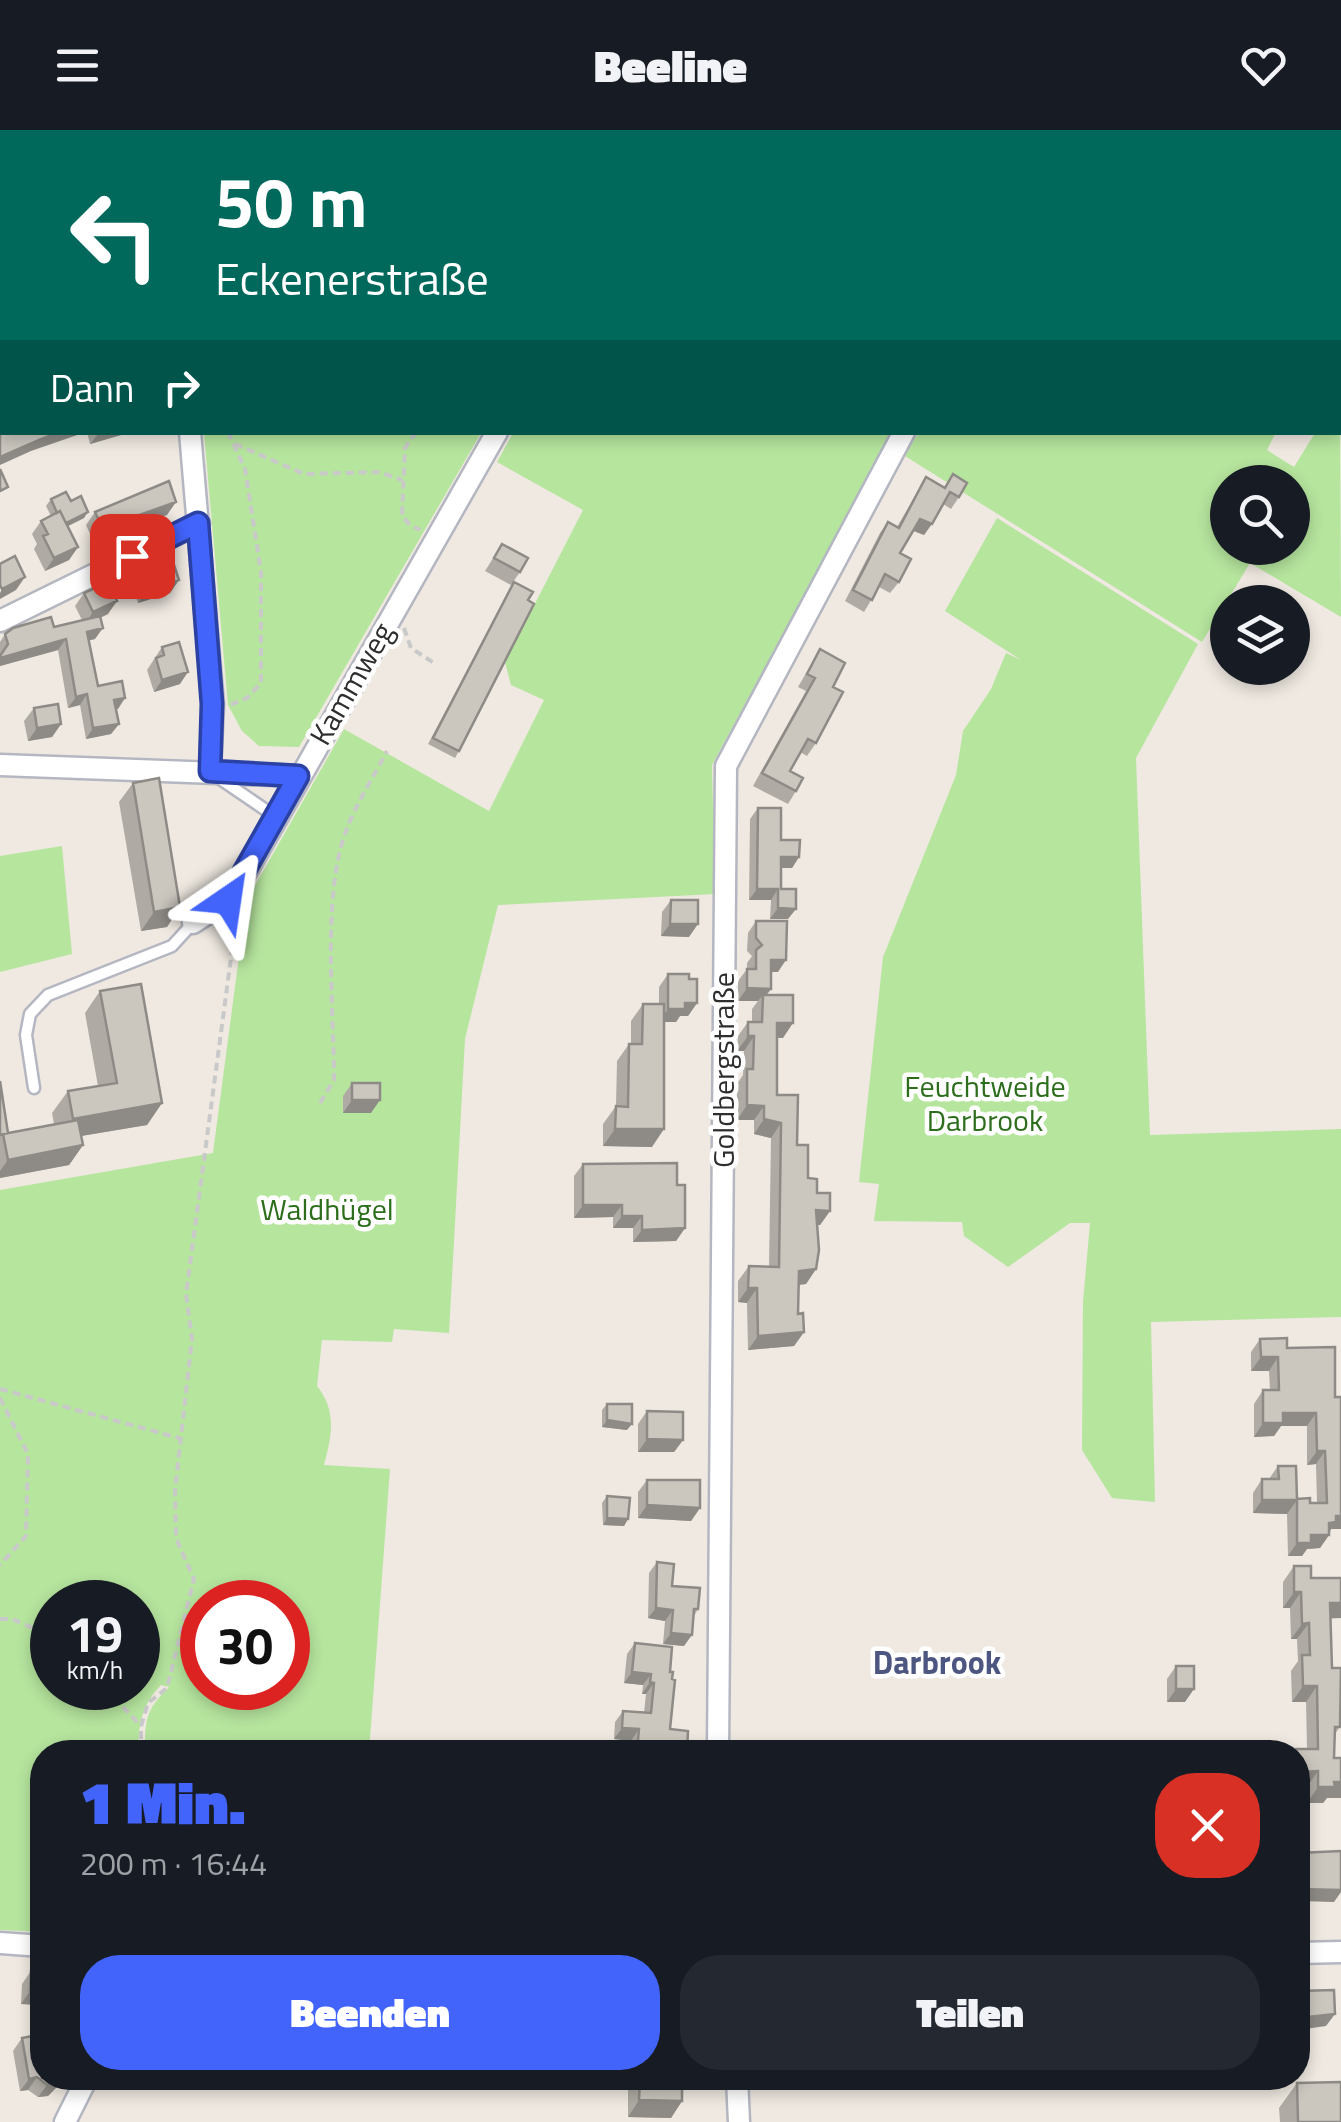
<!DOCTYPE html>
<html lang="de">
<head>
<meta charset="utf-8">
<style>
	body { margin:0; font-family:"Titillium Web",sans-serif; background:#242831; color:#f1f3f6; height:100vh; display:flex; flex-direction:column; font-size:38px; white-space:nowrap }
	* { box-sizing:border-box; margin:0 }
	p { font-size:32px; color:#9ea1a6 }
	.icon { flex:none; width:55px; height:55px; fill:none; stroke:currentColor; stroke-width:2; stroke-linecap:round; stroke-linejoin:round }
	.map { position:relative; flex:1; overflow:hidden }
	.side { position:absolute; left:30px; top:1610px; width:1280px; height:350px; display:flex; flex-direction:column; background:#171b24; border-radius:40px; box-shadow:0 5px 15px #0003 }
	.side>* { flex:none }
	.banner { position:absolute; left:0px; top:0px; width:1342px; height:305px; box-shadow:0 5px 15px #0003; background:#00695c; color:#fff; overflow:hidden }
	.tools { position:absolute; left:1210px; top:335px; display:grid; gap:20px }
	.tools a { display:grid; place-items:center; width:100px; height:100px; border-radius:50%; background:#171b24; box-shadow:0 5px 15px #0003; font-size:50px }
	.speed { position:absolute; left:30px; top:1450px; display:flex; gap:20px; font-size:50px; font-weight:700; text-align:center }
	.speed>* { display:grid; place-content:center; width:130px; height:130px; border-radius:50%; background:#171b24; box-shadow:0 5px 15px #0003; line-height:1 }
	.speed small { font-size:25px; font-weight:400 }
	.speed .limit { border:15px solid #d22; background:#fff; color:#111 }
	.pin { position:absolute; display:grid; place-items:center; width:85px; height:85px; color:#fff; margin:-42px; border-radius:20px; box-shadow:0 5px 15px #0006 }
	.me { position:absolute; width:110px; margin:-55px; rotate:32deg; stroke-linejoin:round; filter:drop-shadow(0 0 8px #0008) }
	.turn { display:flex; align-items:center; gap:35px; height:210px; padding:0 50px; font-size:45px }
	.turn .icon { width:130px; height:130px; stroke-width:2.5 }
	.turn b { display:block; font-size:70px; line-height:85px }
	.then { display:flex; align-items:center; height:95px; padding:0 50px; background:#0003; gap:20px; font-size:38px }
	.round { display:grid; place-items:center; flex:none; width:105px; height:105px; border-radius:40px; background:#242831 }
	.headline { display:flex; align-items:center; justify-content:space-between; height:170px; padding:0 50px }
	h1 { font-size:60px; font-weight:800; line-height:75px; color:#4264fb }
	.primary-button { display:flex; gap:20px; margin-top:auto; padding:20px 50px }
	.primary-button a { flex:1; height:115px; border-radius:40px; background:#4264fb; color:#fff; font-size:40px; font-weight:800; line-height:115px; text-align:center }
	.primary-button a+a { background:#242831; color:#f1f3f6 }
	header { display:flex; justify-content:space-between; align-items:center; height:130px; padding:0 50px; background:#171b24; font-size:45px; font-weight:800 }
	.map>svg:first-child { display:block }
	.green { fill:#b6e59e; fill-rule:evenodd }
	.lines { fill:none; stroke-linecap:round; stroke-linejoin:round }
	.lane-casing { stroke:#b4b7c1; stroke-width:15 }
	.street-casing { stroke:#b4b7c1; stroke-width:25 }
	.secondary-casing { stroke:#b4b7c1; stroke-width:32 }
	.path { stroke:#c9c9c9; stroke-width:4; stroke-dasharray:8 5; stroke-linecap:butt }
	.lane { stroke:#fff; stroke-width:10 }
	.street { stroke:#fff; stroke-width:20 }
	.secondary { stroke:#fff; stroke-width:28 }
	.wall { fill:#afaba4 }
	.shaded-wall { fill:#8e8b86 }
	.building { fill:#cbc7bf; stroke:#8e8b86; stroke-width:2.5 }
	.route-casing { stroke:#2b41a3; stroke-width:25 }
	.route { stroke:#4264fb; stroke-width:18 }
	.labels { text-anchor:middle; stroke-width:9; stroke-linejoin:round; paint-order:stroke }
	.street-label { font-size:30px; fill:#2e2e2e; stroke:#fff }
	.park-label { font-size:30px; fill:#2c6e1b; stroke:#fff }
	.neighbourhood-label { font-size:32px; font-weight:bold; fill:#4d5680; stroke:#fff }
</style>
</head>
<body>
<header><svg class="icon" aria-label="menu" viewBox="0 0 24 24"><path d="M4 6h16M4 12h16M4 18h16"/></svg>Beeline<svg class="icon" aria-label="heart" viewBox="0 0 24 24"><path d="M12 20l-8-8c-3-5 5-10 8-4 3-6 11-1 8 4z"/></svg></header>
<div class="map">
<svg width="1341" height="1992" viewBox="0 0 1341 1992">
	<rect width="100%" height="100%" fill="#efe9e1"/>
	<!-- green -->
	<path class="green" d="M177 0H657L177 2Z
		M685 0H1055L684 2Z
		M1340 292 1341 487 1250 433 1202 512 905 326 918 303 1276 302 1267 320 1294 337 1315 303 1340 302ZM1228 352H1292V418H1228Z
		M204 303H481L299 617 259 616 242 601 228 575Z
		M513 303H892L712 635 715 764 498 775 465 909 449 1203 394 1199 392 1212 322 1210 317 1256C337 1281 332 1305 324 1335L390 1339 369 1622H145C145 1591 145 1580 169 1557L161 1555C141 1576 139 1594 138 1622H42V1802L0 1800V1060L213 1023 240 819V782L344 599 489 681 544 570 511 555 505 532 583 380 497 332ZM52 1472H138V1558H52ZM202 1472H288V1558H202Z
		M997 388 1198 514 1136 628 1150 1005 1341 999V1187L1151 1192 1155 1372 1112 1368 1082 1320 1083 1172 1090 1093H1070L1008 1137 964 1106 962 1092 874 1091 879 1054 859 1052 883 827 956 645 963 601 991 559 1006 523 1021 530 945 481Z
		M62 716 72 824 0 842V726Z"/>
	<g class="lines">
		<!-- lane casing -->
		<g class="lane-casing">
			<path id="lane" d="M219 648 276 687
				M34 958 26 905 30 884 48 865 172 816 193 793"/>
		</g>
		<!-- street casing -->
		<g class="street-casing">
			<path id="street" d="M50 0V2
				M160 0V2
				M669 2 671 0
				M1063 2 1064 0
				M0 96 2 95
				M0 280 2 279
				M190 302 213 574 210 641
				M0 491 199 393
				M0 635 299 646
				M193 793 228 770 248 739 497 302
				M718 1622 726 636 904 302
				M0 1813 42 1816
				M1298 1823 1341 1822
				M737 1948 739 1992
				M65 1992 87 1948"/>
		</g>
		<!-- secondary casing -->
		<g class="secondary-casing">
			<path id="secondary" d="M1144 0 1148 2
				M1340 120 1341 121"/>
		</g>
		<!-- path -->
		<path class="path" d="M520 0 522 2
			M621 0 622 2
			M1095 0 1099 2
			M448 2 459 0
			M228 302 245 339 261 442V553L247 568 230 575
			M416 302 405 318 402 386 410 395 420 400
			M235 314 304 344 379 342 402 350
			M404 498 411 518 434 533
			M320 973 334 950C334 880 322 768 345 704 355 675 373 648 387 621
			M0 1259 179 1308
			M0 1268 28 1324 26 1406 0 1435
			M0 1489H12L52 1506
			M105 1558 141 1596
			M141 1622V1596L148 1573 167 1558 194 1449 176 1408 175 1360 192 1209 186 1164 235 798 233 789"/>
		<!-- lane -->
		<use href="#lane" class="lane"/>
		<!-- street -->
		<use href="#street" class="street"/>
		<!-- secondary -->
		<use href="#secondary" class="secondary"/>
	</g>
	<!-- wall -->
	<path class="wall" d="M87 302H123L121 305 90 314Z
		M953 344 959 367 951 379 943 374 924 405 913 401 900 423 899 452 890 463 879 457 864 482 845 471 880 403 888 392 897 397 926 347 944 357Z
		M51 369 71 371 84 388 68 396 78 417 69 430 45 441 34 419 37 414 32 404 41 391 51 386 46 376Z
		M95 382 167 385 130 398 124 406 97 419 86 395Z
		M502 414 520 442 511 455 485 441Z
		M140 440 179 450 170 463 138 473 131 452Z
		M514 452 459 621 455 628 428 614Z
		M84 463 108 484 100 488 95 509 89 510 98 556 125 568 116 579 119 594 111 604 86 609 80 575 68 578 58 520 0 536V512L5 504 54 497 82 490 75 476Z
		M162 517 180 554 154 562 147 540Z
		M820 519 833 557 816 613 807 626 800 622 790 641 796 661 788 674 753 656 806 561 798 557Z
		M34 578 61 594 52 607 28 611 24 591Z
		M133 653 180 777 167 797 141 801 119 672Z
		M758 678 781 710 799 727 792 738H781V759L788 789H770L771 770H749L750 689Z
		M671 770 689 807 661 806 662 782Z
		M756 791 778 842H771L766 865 783 908H777V965L797 1015 808 1048 830 1081 820 1095H817L816 1139 806 1154 798 1155V1184L804 1202 794 1216 748 1220 747 1173 738 1172V1151L749 1136 769 1137 771 1008 754 1004V990H737V954L743 945 744 921H737L738 906 748 892H752V879L758 871H738V851L747 839V833L752 826 747 821 748 803Z
		M668 844 689 849 697 873 688 886H680L676 892H664L652 1017 603 1016V994L616 976 617 931 629 914H631V891L643 874H659V857Z
		M100 861 162 973 147 995 81 1006 83 1015 69 1035 0 1048V951L8 1003 54 994 52 983 68 961 98 956 85 883Z
		M352 953 371 983H343V966Z
		M583 1034 677 1055 685 1098 676 1111 633 1112V1098H613V1087L574 1088V1046Z
		M1260 1209 1287 1218 1335 1217 1331 1399 1329 1405 1320 1418 1307 1419 1302 1426H1288L1287 1384 1253 1383V1363L1262 1349H1269L1278 1336 1297 1369 1310 1373H1317L1316 1334 1307 1335V1296H1281L1274 1306 1254 1307V1274L1263 1260H1270L1269 1241H1251V1222Z
		M607 1274 627 1300 602 1297V1280Z
		M647 1281 683 1310 674 1322H638V1294Z
		M647 1350 700 1378 691 1391 638 1388V1362Z
		M607 1366 628 1389 624 1396 603 1395 602 1373Z
		M657 1432 672 1456 698 1479 694 1486 684 1516 663 1514 665 1491 648 1488 649 1443Z
		M1294 1436 1311 1448H1341V1488H1330L1332 1538H1341V1595L1335 1604 1334 1628H1341V1668H1327L1323 1673H1307V1657L1298 1622H1294L1296 1619H1307L1306 1572H1292L1291 1541 1298 1531 1297 1509H1291L1290 1478H1283V1452Z
		M635 1513 670 1542V1599L687 1622H630L631 1611 614 1609 615 1592 623 1581 644 1583 646 1564H642L643 1555 624 1553 627 1524Z
		M1176 1536 1185 1572H1167V1549Z
		M31 1841 42 1875 21 1874 22 1854Z
		M22 1908 42 1948H64L48 1966 38 1967 28 1960 20 1961 13 1921Z
		M607 1948H682V1971L671 1988 628 1987V1952H607Z
		M1297 1953 1341 1992H1280L1279 1978Z"/>
	<!-- shaded-wall -->
	<path class="shaded-wall" d="M0 0H22L20 2H2V9H0Z
		M60 302H86L31 321 0 335V327L39 310Z
		M123 302 121 305 90 314 99 303Z
		M176 372 167 385 130 398 124 406 97 419 106 406 131 388Z
		M88 382 84 388 58 401 63 394Z
		M920 389 932 394 924 405 912 400Z
		M78 417 69 430 45 441 54 428Z
		M25 447 16 460 0 469V463L2 459Z
		M179 450 170 463 138 473 147 461Z
		M117 471 108 484 84 495 93 482Z
		M103 498 95 509 79 513 87 502Z
		M66 509 58 520 0 536V528Z
		M188 542 180 554 154 562 162 550Z
		M87 564 80 575 68 578 76 567Z
		M125 568 118 579 107 581 114 570Z
		M61 594 52 607 28 611 37 598Z
		M119 594 111 604 86 609 93 598Z
		M781 727H799L792 738H774Z
		M757 759H778L771 770H749Z
		M180 777 167 797 141 801 154 782Z
		M778 778 796 779 788 789H770Z
		M670 794H698L689 807 661 806Z
		M771 830H786L778 842H762Z
		M747 858 771 859 763 870V865L758 871H738Z
		M685 873H697L688 886H680L676 892H659L668 879Z
		M777 893H793L783 908 767 907Z
		M748 906H754L744 921H737Z
		M352 970H380L371 983H343Z
		M162 973 147 995 57 1010 73 989Z
		M747 975 764 976 754 990H737Z
		M764 989 781 993 771 1008 754 1004Z
		M615 999H664L652 1017 603 1016Z
		M83 1015 69 1035 0 1048V1041L8 1030Z
		M583 1075H622L613 1087 574 1088Z
		M816 1080 830 1081 820 1095H805Z
		M622 1086H642L633 1098H613Z
		M685 1098 676 1111 633 1112 642 1100Z
		M816 1139 806 1154 788 1156 799 1141Z
		M748 1158H757L747 1173 738 1172Z
		M804 1202 794 1216 748 1220 758 1206Z
		M1261 1227H1278L1269 1241H1251Z
		M1283 1283H1316L1307 1296H1281L1274 1306 1254 1307 1263 1293Z
		M607 1290 632 1294 627 1300 602 1297Z
		M647 1309 683 1310 674 1322H638Z
		M1317 1321H1325L1316 1334 1307 1335Z
		M1262 1370H1297L1287 1384 1253 1383Z
		M647 1375 700 1378 691 1391 638 1388Z
		M1336 1386H1341V1399H1331L1327 1405H1329L1320 1418 1307 1419 1302 1426H1288L1297 1413 1311 1405Z
		M607 1388 628 1389 624 1396 603 1395Z
		M1294 1462H1301L1290 1478H1283Z
		M1330 1473H1341V1488L1319 1489Z
		M656 1478 673 1480 665 1491 648 1488Z
		M1309 1493 1297 1509H1291L1302 1494Z
		M671 1503 692 1505 684 1516 663 1514Z
		M632 1542 651 1544 643 1555 624 1553Z
		M650 1552 654 1553 646 1564H642Z
		M1303 1556H1317L1306 1572H1292Z
		M1176 1559H1194L1185 1572H1167Z
		M622 1598 639 1599 631 1611 614 1609Z
		M1318 1641 1307 1657H1298V1642Z
		M1334 1652H1341V1668H1327L1323 1673H1307L1318 1657Z
		M1341 1750V1762L1334 1772 1298 1771V1759Z
		M30 1861 42 1862V1875L21 1874Z
		M1335 1884 1326 1896 1298 1900 1299 1888Z
		M37 1947 28 1960 20 1961 29 1949Z
		M62 1948H64L59 1955 48 1966 38 1967 47 1955Z
		M610 1948H632L628 1952H607Z
		M639 1970 682 1971 671 1988 628 1987Z"/>
	<!-- building -->
	<path class="building" d="M84 0H99V2H84Z
		M2 34V70L1 71 0 35Z
		M2 107V131H0V108Z
		M1340 207H1341V250H1340Z
		M2 300V302H60L39 310 0 327V301Z
		M0 339 8 357 0 361Z
		M953 344 967 353 959 367 950 362 932 394 920 389 900 423 911 429 899 452 885 444 872 470 853 460 888 392 899 398 926 347 945 358Z
		M169 351 176 372 131 388 134 393 106 406 95 382Z
		M66 362 71 371 81 366 88 382 66 393 60 381 57 383 51 369Z
		M60 381 78 417 54 428 43 406 48 404 41 391Z
		M502 414 528 428 520 442 494 428Z
		M15 426 25 447 2 459 0 455V434Z
		M172 429 179 450 147 461 140 440Z
		M108 452 117 471 93 482 84 463Z
		M514 452 533 462 528 470 534 474 459 621 433 608Z
		M100 486 103 498 87 502 98 556 122 551 125 568 114 570 119 594 93 598 87 564 76 567 66 509 0 528V526L8 514 5 504 13 498 51 487 54 497Z
		M179 512 188 542 162 550 156 528 164 525 162 517Z
		M820 519 845 533 833 557 843 562 816 613 808 609 790 641 803 648 796 661 762 643 815 548 807 544Z
		M58 574 61 594 37 598 34 578Z
		M159 648 180 777 154 782 133 653Z
		M758 678H781V710H800L799 727H781V759H796V779L778 778V759H757Z
		M671 770H698V794H670Z
		M756 791H787L786 830H771V859L747 858V839H756V820L762 815 756 808Z
		M668 844H689V849H697V873H685V879H668Z
		M141 854 162 973 73 989 68 961 117 953 100 861Z
		M763 865H793V893H777V965H798L797 1015H808V1048L817 1049V1063H830V1081L816 1080 819 1120 816 1139 799 1141 798 1184 803 1183 804 1202 758 1206 757 1158H748L749 1136 779 1137 781 993 764 989V976L747 975V939H753L754 906H748V892H762Z
		M643 874H664V999H615L616 976 628 977 629 914H642Z
		M0 951 8 1003 0 1005Z
		M352 953H380V970H352Z
		M78 990 83 1015 8 1030 3 1004Z
		M677 1033V1055H685V1098L642 1100V1086H622V1075H583V1034Z
		M1287 1208V1218L1335 1217V1267H1341V1386H1336V1392L1329 1393V1405H1311V1413H1297V1370H1262V1349H1279L1278 1336H1296L1297 1369 1310 1368V1373H1327L1325 1321H1317L1316 1283H1283V1293H1263V1260H1279L1278 1227H1261L1260 1209Z
		M607 1274H632V1294L607 1290Z
		M647 1281 683 1282V1310L647 1309Z
		M647 1350H700V1378L647 1375Z
		M607 1366 630 1368 628 1389 607 1388Z
		M657 1432 674 1434 672 1456 700 1458 698 1479H694L692 1505 671 1503 673 1480 656 1478Z
		M1294 1436H1311V1448H1341V1473H1330L1332 1538H1341L1340 1597H1335L1334 1628H1341V1652H1334L1335 1657H1318V1641L1298 1642 1296 1619H1318L1317 1556H1303L1302 1525H1310L1309 1493 1302 1494 1301 1462H1294Z
		M635 1513 672 1517 670 1542H673L672 1549 675 1550 670 1599 688 1601 687 1622H637L639 1599 622 1598 623 1581 651 1583 654 1553 650 1552 651 1544 632 1542Z
		M1176 1536H1194V1559H1176Z
		M1341 1721V1760L1298 1759V1723Z
		M31 1841 42 1842V1862L30 1861Z
		M1334 1860 1335 1884 1299 1888 1298 1861Z
		M38 1905 40 1918 42 1917V1948H62L57 1953 47 1955 37 1947 29 1949 22 1908Z
		M640 1948H682V1971L639 1970Z
		M1341 1952V1992H1298L1297 1953Z"/>
	<g class="lines">
		<!-- route casing -->
		<g class="route-casing">
			<path id="route" d="M132 426 198 393 212 574 210 641 298 646 228 770"/>
		</g>
		<!-- route -->
		<use href="#route" class="route"/>
	</g>
	<g class="labels">
		<!-- street labels -->
		<g class="street-label">
			<text transform="translate(352 554) rotate(-60)" y="10">Kammweg</text>
			<text transform="translate(724 940) rotate(-90)" y="10">Goldbergstraße</text>
		</g>
		<!-- park labels -->
		<g class="park-label">
			<text x="985" y="967">Feuchtweide<tspan x="985" dy="34">Darbrook</tspan></text>
			<text x="327" y="1090">Waldhügel</text>
		</g>
		<!-- neighbourhood labels -->
		<g class="neighbourhood-label">
			<text x="937" y="1544">Darbrook</text>
		</g>
	</g>
</svg>
<div class="tools">
<a><svg class="icon" aria-label="search" viewBox="0 0 24 24"><circle cx="10" cy="10" r="6"/><path d="M15 15l6 6"/></svg></a>
<a><svg class="icon" aria-label="layers" viewBox="0 0 24 24"><path d="M12 4l9 5-9 5-9-5zM3 14l9 5 9-5"/></svg></a>
</div>
<div class="speed"><div>19<small>km/h</small></div><div class="limit">30</div></div>
<div class="pin" style="left:132px;top:426px;background:#d93025"><svg class="icon" aria-label="arrive" viewBox="0 0 24 24"><path d="M6 21V4h12l-3 4 3 4H6"/></svg></div>
<svg class="me" style="left:228px;top:770px" viewBox="-20 -20 40 40"><path d="M0-17L14 15 0 8-14 15z" fill="#4264fb" stroke="#fff" stroke-width="4"/></svg>
<div class="banner">
<div class="turn"><svg class="icon" aria-label="left" viewBox="0 0 24 24"><path d="M17 20v-9H6M10 6l-5 5 5 5"/></svg><div><b>50 m</b>Eckenerstraße</div></div>
<div class="then">Dann<svg class="icon" aria-label="right" viewBox="0 0 24 24"><path d="M7 20v-9h11M14 6l5 5-5 5"/></svg></div>
</div>
<section class="side">
<div class="headline"><div><h1>1 Min.</h1><p>200 m · 16:44</p></div><a class="round" style="background:#d93025;color:#fff"><svg class="icon" aria-label="close" viewBox="0 0 24 24"><path d="M6 6l12 12M18 6L6 18"/></svg></a></div>
<div class="primary-button"><a>Beenden</a><a>Teilen</a></div>
</section>
</div>
</body>
</html>
